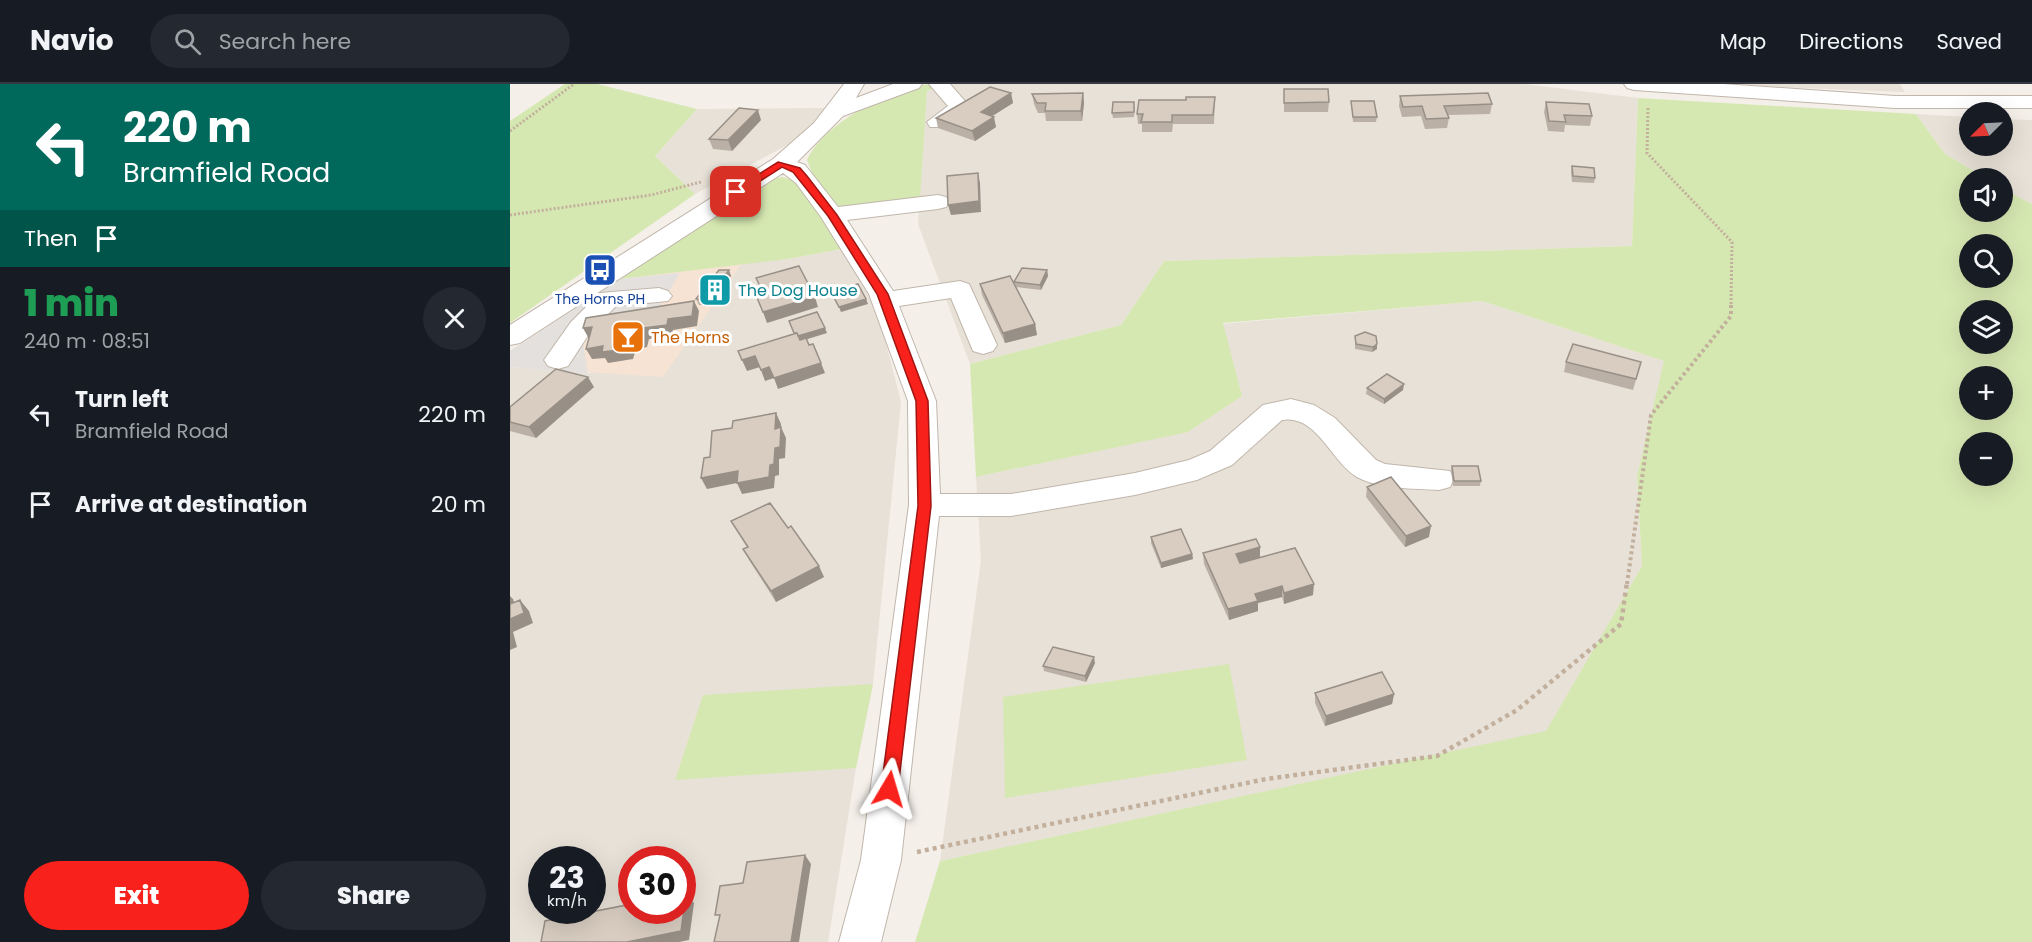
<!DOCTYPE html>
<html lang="en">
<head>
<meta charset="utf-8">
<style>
	body { margin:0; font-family:Poppins,sans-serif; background:#242831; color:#f1f3f6; height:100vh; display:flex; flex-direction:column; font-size:22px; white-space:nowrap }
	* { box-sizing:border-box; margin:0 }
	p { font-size:20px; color:#9ea1a6 }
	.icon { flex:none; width:33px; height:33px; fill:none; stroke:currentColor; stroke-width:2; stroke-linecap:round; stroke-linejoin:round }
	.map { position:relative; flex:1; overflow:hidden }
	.side { display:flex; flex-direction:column; background:#171b24; width:510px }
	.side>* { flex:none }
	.top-card { background:#00695c; color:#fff; overflow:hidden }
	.needle { width:39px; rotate:246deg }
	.fabs { position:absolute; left:1449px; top:18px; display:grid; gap:12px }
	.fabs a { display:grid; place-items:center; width:54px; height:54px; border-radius:50%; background:#171b24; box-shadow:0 6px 24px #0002; font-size:30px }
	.speed { position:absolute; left:18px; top:762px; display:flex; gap:12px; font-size:30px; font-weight:700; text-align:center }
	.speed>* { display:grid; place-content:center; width:78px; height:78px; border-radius:50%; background:#171b24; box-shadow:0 6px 24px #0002; line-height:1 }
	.speed small { font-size:15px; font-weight:400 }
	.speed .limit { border:9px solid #d22; background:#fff; color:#111 }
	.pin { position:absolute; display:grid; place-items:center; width:51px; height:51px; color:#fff; margin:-26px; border-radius:12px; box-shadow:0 3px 9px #0006 }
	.me { position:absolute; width:66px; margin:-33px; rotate:7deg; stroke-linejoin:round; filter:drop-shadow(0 0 4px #0008) }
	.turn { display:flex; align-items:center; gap:21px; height:126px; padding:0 24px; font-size:27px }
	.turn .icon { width:78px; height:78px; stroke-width:2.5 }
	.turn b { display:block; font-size:42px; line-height:51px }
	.then { display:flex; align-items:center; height:57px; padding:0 24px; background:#0003; gap:12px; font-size:22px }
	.round { display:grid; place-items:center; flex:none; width:63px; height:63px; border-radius:32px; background:#242831 }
	.summary { display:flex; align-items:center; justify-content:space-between; height:102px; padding:0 24px }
	h1 { font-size:36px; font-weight:800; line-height:45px; color:#1e9e55 }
	.cta { display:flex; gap:12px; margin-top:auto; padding:12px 24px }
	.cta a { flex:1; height:69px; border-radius:36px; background:#f9211b; color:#fff; font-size:24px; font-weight:800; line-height:69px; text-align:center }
	.cta a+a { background:#242831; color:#f1f3f6 }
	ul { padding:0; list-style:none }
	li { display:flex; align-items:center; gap:18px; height:90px; padding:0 24px }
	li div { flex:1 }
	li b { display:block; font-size:22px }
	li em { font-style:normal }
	header { display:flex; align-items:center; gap:36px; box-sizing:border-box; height:84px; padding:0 30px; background:#171b24; border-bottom:2px solid #363941 }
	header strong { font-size:28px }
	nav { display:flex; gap:33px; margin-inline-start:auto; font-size:21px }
	.search { width:420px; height:54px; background:#242831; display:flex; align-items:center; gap:15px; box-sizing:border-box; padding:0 21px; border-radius:33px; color:#9ea1a6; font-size:22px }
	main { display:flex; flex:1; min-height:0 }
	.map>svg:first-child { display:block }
	.residential { fill:#e8e1d7; fill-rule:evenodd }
	.commercial { fill:#f6e3d4 }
	.green { fill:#d6e8b2; fill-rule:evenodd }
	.parking { fill:#e3e0dd }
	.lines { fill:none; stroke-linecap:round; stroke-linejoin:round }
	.minor-casing { stroke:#c0b6ab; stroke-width:2 }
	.path-far2 { stroke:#c2b09c; stroke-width:3; stroke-dasharray:2 2; stroke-linecap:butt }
	.path-far1 { stroke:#c2b09c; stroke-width:4; stroke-dasharray:3 3; stroke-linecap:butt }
	.path { stroke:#c2b09c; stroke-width:4.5; stroke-dasharray:4 4; stroke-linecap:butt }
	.minor { fill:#fff; fill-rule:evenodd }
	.wall { fill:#bbb0a6 }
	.shaded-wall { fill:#989087 }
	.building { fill:#d9cdc1; stroke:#989087; stroke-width:1.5 }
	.route { fill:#f9211b; stroke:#a21512; stroke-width:1.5 }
	.labels { text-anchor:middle; stroke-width:6; stroke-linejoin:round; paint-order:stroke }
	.far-transit-label { font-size:14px; fill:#164399; stroke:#fff }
	.culture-label { font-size:16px; fill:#0d838f; stroke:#fff; text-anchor:start }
	.food-label { font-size:16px; fill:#c56008; stroke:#fff; text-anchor:start }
</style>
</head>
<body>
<header>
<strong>Navio</strong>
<div class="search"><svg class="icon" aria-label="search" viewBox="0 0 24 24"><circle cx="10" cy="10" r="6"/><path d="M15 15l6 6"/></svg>Search here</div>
<nav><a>Map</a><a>Directions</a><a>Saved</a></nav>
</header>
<main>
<section class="side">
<div class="top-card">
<div class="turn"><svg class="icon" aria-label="left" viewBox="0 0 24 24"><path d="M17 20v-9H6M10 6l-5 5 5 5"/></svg><div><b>220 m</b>Bramfield Road</div></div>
<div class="then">Then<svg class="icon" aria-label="arrive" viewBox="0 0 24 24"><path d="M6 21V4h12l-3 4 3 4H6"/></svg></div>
</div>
<div class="summary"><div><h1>1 min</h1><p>240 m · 08:51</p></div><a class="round"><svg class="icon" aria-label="close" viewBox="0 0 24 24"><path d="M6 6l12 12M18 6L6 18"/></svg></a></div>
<ul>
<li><svg class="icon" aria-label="left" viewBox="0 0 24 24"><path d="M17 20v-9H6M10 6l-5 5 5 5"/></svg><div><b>Turn left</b><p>Bramfield Road</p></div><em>220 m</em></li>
<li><svg class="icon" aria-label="arrive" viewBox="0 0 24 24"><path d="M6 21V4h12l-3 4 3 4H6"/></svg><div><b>Arrive at destination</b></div><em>20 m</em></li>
</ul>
<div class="cta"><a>Exit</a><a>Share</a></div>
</section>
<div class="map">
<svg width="1522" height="858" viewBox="0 0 1522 858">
	<rect width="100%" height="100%" fill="#f4efe9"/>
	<!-- residential -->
	<path class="residential" d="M439 0H1014L1128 14 1122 162 654 177 611 241 460 280 408 140 417 7Z
		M1193 0H1390L1395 8Z
		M320 24 285 57 185 110 145 72 187 25Z
		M1406 30 1459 33 1460 62H1492L1493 35 1522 36V120L1493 105 1492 94H1476L1435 70Z
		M337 164 367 224 391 318 363 600 346 684 318 858H0V283L78 290 200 223 232 179 278 175ZM32 776H82V826H32ZM122 776H172V826H122Z
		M972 217 1155 277 1127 392 1132 482 1036 648 430 777 471 476 466 393 679 347 732 312 712 240Z"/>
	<!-- commercial -->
	<path class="commercial" d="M232 179 153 293 0 283V267L110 195Z"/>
	<!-- green -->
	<path class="green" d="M55 0H87L187 25 145 72 185 110 0 239V37Z
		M420 0 425 4 417 7 410 116 328 127 303 91 297 76C314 39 380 5 420 0Z
		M1128 14 1406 30 1435 70 1476 94H1460V128H1492L1493 105 1522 120V858H405L430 777 1036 647 1132 482 1127 392 1154 277 972 217 713 239 732 312 678 348 466 393 460 280 611 241 654 177 1122 162ZM1492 160V194H1460V160ZM1492 226V260H1460V226ZM1492 292V326H1460V292ZM1492 358V392H1460V358Z
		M272 93 287 97 337 164 278 175 110 195 143 169 258 96Z
		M719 580 737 676 495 714 493 613Z
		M363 600 346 684 165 696 193 611Z"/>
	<!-- parking -->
	<path class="parking" d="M170 189 145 231 80 242 73 259 78 290 0 283V267L110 195Z"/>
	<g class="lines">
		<!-- minor casing -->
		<g class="minor-casing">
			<path id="minor" d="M334 0H354L346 14 383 0H412L409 4 333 32 287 78 295 81 328 123 428 111 436 113 440 118 436 123 428 125 337 136 383 207 450 197 459 200 487 261 483 267 473 270 463 267 441 214 389 222 426 317 430 410H501L625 389 679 376 700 367 753 321 781 315 804 321 825 334 866 376 875 380 940 387 944 395 940 403 929 406C902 404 871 406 847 393 821 378 807 330 772 336L722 381 687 396 625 411 501 432H429L391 776 371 858H329L351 776 399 421 398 317 359 210 311 133 286 99 273 89 10 259 0 261V241L263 75 304 39Z
				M419 0H440L460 23 436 43H420L417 38 438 22Z
				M1114 0H1213L1385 12H1522V24H1385L1124 6 1117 4Z
				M149 204 158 207 162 212 158 217 106 222 79 250 58 282 48 285 38 282 34 276 61 238 90 209Z"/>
		</g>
		<!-- path-far2 -->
		<path class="path-far2" d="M1138 24 1137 69 1222 158 1221 220
			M0 47 64 0
			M0 131 141 111 191 98"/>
		<!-- path-far1 -->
		<path class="path-far1" d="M1117 500 1141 331 1221 232V218"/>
		<!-- path -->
		<path class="path" d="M407 768 756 695 927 672 1007 626 1111 540 1117 498"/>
		<!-- minor -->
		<use href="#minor" class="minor"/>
	</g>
	<!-- wall -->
	<path class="wall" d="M774 5 819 18 818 28H774Z
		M501 9 503 19 482 32 486 43 465 57 428 44 426 34Z
		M573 9 574 19 572 37H536L535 29H528L524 20 522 10Z
		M890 12 982 20 980 30 938 31 939 34 937 44 915 45 911 32 892 33 889 22Z
		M705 13 704 40H663L662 48H632V40H628L627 30 676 16Z
		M841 17 867 33 866 38H843Z
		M1036 18 1082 32 1080 42 1055 41 1054 48 1038 47 1034 28Z
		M625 23 624 33 603 34 602 29Z
		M251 36 222 67 203 65 199 55Z
		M1062 82 1085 94 1084 99 1062 98 1061 88Z
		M219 186 221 192 199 221H189L186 215Z
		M537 186 538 192 531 206 506 203 525 240 527 251 495 259 472 211 470 200H505L504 198Z
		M845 252 867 265 862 268 845 265Z
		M1056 278H1131L1123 306 1054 288Z
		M84 303 26 354 0 347V323Z
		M857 304 893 306 874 320 856 310Z
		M942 382 971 397 970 402H943L941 387Z
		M857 403 919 453 895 463 856 413Z
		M221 437 278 444 314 493 266 518 239 476 233 465 237 463Z
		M641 453 682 470 683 475 651 484 641 459Z
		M750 463V474L803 511 774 520 772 513 748 519V527L719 536 694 480 693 469Z
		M585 579 576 598 534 587 533 582Z
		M805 609 884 610 882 620 815 642 805 619Z"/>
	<!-- shaded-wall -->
	<path class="shaded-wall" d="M501 9 503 19 473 38 471 28Z
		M573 9 574 19 572 37 571 27Z
		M248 26 251 36 222 67 218 56Z
		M484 33 486 43 465 57 462 47Z
		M468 89 470 99 471 128 441 131 438 121Z
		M219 186 221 192 199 221 197 216Z
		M537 186 538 192 531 206 530 201Z
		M305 213 308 223 257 239 253 228Z
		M356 215 358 220 331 228 329 223Z
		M184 217 189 227 187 242 163 246 162 252 139 255 137 263 126 265 123 275 98 279 95 274 82 275 76 265 158 235Z
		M525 240 527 251 495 259 493 249Z
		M82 243 79 255 73 244Z
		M315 244 317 249 288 258 286 252Z
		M867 260V265L862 268 863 263Z
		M245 272 250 283 237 287 232 276Z
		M311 279 315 289 268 305 264 294Z
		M259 283 264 294 255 297 251 286Z
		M78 293 84 303 26 354 19 343Z
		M894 300 893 306 874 320V315Z
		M266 329 271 340 270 355 265 345Z
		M271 343 276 354 275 374 269 375V391L265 392 264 404 232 410 227 399 197 405 191 394 260 381Z
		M921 442 919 453 895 463 896 452Z
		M750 463V474L727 480 726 470Z
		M682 470 683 475 651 484V479Z
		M309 482 314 493 266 518 261 507Z
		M804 500 803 511 774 520V509Z
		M772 502V513L748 519V527L719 536 718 525 745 510Z
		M0 512 3 515 8 531 0 522Z
		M10 516 19 527 23 539 3 548 7 563 0 566V535Z
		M584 573 585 579 576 598 575 592Z
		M884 610 882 620 815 642 816 632Z
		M295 771 301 780 289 858H281Z
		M176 810 184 819 179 856 169 858H117Z"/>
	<!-- building -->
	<path class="building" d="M480 3 501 9 471 28 484 33 462 47 426 34Z
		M774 5H818L819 18 774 19Z
		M573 9 571 27H535L536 19H527L522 10Z
		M978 9 982 20 934 22 939 34 916 35 912 22 893 23 890 12Z
		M676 13H705L703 31H662V38H631L633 30H627L629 16H676Z
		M841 17H864L867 33H843Z
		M603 18H624V28L602 29Z
		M1036 18 1079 20 1082 32 1054 31 1056 38 1039 37Z
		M229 24 248 26 218 56 199 55Z
		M1062 82 1084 84 1085 94 1063 92Z
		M468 89 469 117 438 121 437 92Z
		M289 182 305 213 253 228 245 209 252 206 246 194Z
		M512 184 537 186 530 201 504 198Z
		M209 186H219L197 216 186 215Z
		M500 192 525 240 493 249 470 200Z
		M348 200 356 215 329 223 321 208Z
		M184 217 182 232 158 235 157 241 134 244 132 253 120 254 118 265 92 268 93 262 76 265 82 243 73 244 76 234Z
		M307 228 315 244 288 252 287 249H284L279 237Z
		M855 248 866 252 867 260 863 263 846 260 845 252Z
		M287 249 290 256 296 254 299 261 303 260 311 279 264 294 259 283 251 286 245 272 232 276 228 267Z
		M1063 260 1131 278 1126 295 1056 278Z
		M46 285 78 293 19 343 0 338V323Z
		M877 290 894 300 874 315 857 304Z
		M266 329 265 345 271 343 270 363 265 364 264 380 260 381 259 393 227 399 228 387 191 394 194 374 200 373 202 347 222 344 223 337Z
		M942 382H968L971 397H944Z
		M881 393 921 442 896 452 857 403Z
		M260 419 278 444 281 442 309 482 261 507 233 465 238 463 221 437Z
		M671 445 682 470 651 479 641 453Z
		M746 455 750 463 726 470 730 479 785 464 804 500 774 509 772 502 745 510 748 517 718 525 693 469Z
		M10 516 14 529 0 535V520Z
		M543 563 584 573 575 592 533 582Z
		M872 588 884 610 816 632 805 609Z
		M295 771 281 858H204L210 831H205L210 802 233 799 237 778Z
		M172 810H176L171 847 117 858H31L35 837 122 820V826H172Z"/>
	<!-- route -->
	<path class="route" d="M268 78 290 84 297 92 327 131 378 210 418 317 421 422 388 705 385 710 379 713 373 710 371 705 408 422 406 317 367 210 318 132 283 88 272 83 230 110 221 108Z"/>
	<!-- icons -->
	<defs>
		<g id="bus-square" transform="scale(1.725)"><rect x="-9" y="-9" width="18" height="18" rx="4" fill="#1a4fb4" stroke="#fff"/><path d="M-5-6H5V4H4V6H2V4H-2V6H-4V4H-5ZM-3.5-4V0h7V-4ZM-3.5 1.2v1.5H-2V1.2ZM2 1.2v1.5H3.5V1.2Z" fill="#fff"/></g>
		<g id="building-square" transform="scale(1.725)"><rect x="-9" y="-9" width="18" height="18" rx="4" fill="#0f9aa8" stroke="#fff"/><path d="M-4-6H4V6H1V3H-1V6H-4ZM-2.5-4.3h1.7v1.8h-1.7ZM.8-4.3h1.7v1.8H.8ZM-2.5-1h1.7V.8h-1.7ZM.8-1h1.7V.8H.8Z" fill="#fff"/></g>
		<g id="bar-square" transform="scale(1.725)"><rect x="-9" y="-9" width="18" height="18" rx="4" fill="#e8710a" stroke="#fff"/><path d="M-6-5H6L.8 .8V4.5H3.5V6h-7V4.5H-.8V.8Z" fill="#fff"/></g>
	</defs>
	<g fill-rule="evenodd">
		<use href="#bus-square" x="90" y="186"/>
		<use href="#building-square" x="205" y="206"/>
		<use href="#bar-square" x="118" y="253"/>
	</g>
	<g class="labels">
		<!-- far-transit labels -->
		<g class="far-transit-label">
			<text x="90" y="220">The Horns PH</text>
		</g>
		<!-- culture labels -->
		<g class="culture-label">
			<text x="228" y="212">The Dog House</text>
		</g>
		<!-- food labels -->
		<g class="food-label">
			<text x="141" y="259">The Horns</text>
		</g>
	</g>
</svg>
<div class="fabs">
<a><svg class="needle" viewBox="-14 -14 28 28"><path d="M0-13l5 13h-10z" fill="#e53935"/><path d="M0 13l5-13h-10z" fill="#9ea1a6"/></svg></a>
<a><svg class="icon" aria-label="sound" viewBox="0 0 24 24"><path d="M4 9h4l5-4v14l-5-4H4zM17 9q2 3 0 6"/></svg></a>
<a><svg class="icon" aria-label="search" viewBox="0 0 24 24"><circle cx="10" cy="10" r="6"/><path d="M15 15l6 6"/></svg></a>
<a><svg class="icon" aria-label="layers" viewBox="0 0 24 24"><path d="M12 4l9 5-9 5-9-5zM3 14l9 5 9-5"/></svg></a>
<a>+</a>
<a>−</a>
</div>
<div class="speed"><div>23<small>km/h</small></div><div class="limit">30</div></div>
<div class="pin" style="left:226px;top:108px;background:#d93025"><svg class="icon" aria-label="arrive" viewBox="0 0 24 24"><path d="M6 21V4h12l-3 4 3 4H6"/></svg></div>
<svg class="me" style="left:379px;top:705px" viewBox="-20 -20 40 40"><path d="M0-17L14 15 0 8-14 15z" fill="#f9211b" stroke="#fff" stroke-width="4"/></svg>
</div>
</main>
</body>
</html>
